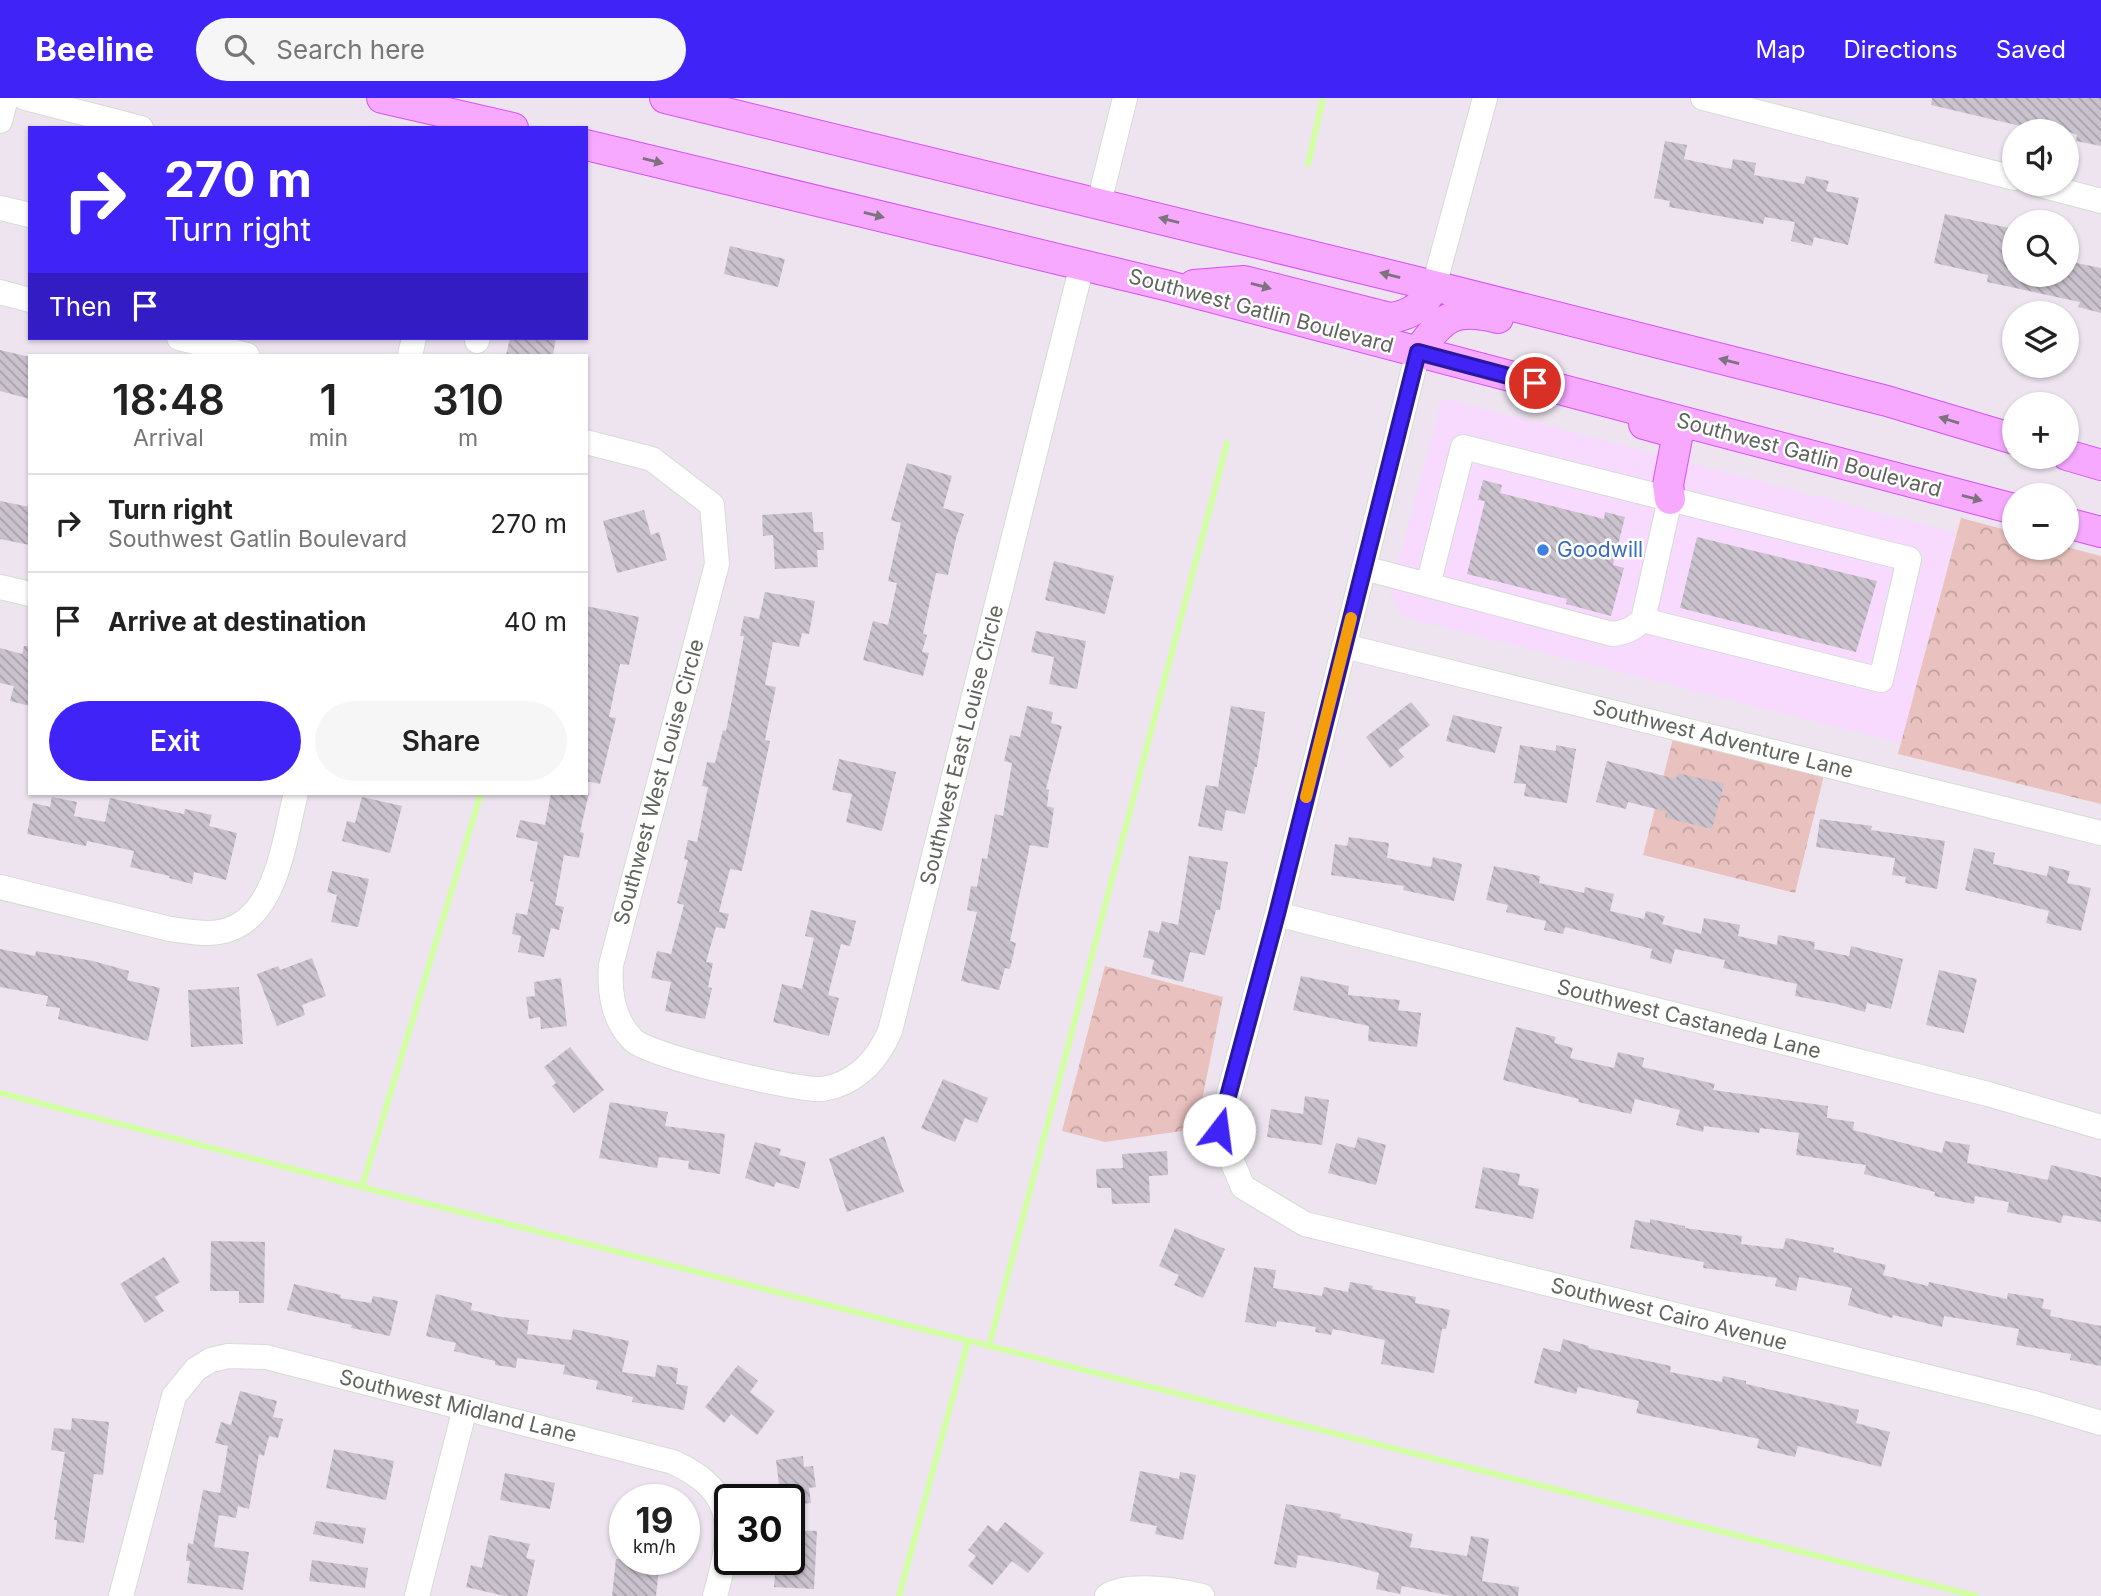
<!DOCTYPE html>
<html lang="en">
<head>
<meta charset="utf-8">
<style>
	body { margin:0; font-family:Inter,sans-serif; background:#f6f6f6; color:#222; height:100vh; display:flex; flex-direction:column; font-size:26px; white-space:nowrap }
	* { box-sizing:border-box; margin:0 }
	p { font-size:23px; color:#767676 }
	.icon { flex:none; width:38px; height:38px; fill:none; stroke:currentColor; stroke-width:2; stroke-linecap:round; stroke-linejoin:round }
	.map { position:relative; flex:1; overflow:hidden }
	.sheet { position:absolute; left:28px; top:256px; width:560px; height:441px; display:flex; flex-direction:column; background:#fff; border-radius:0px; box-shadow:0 2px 5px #0004 }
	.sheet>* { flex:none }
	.banner { position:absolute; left:28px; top:28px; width:560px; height:214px; border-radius:0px; box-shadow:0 2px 5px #0004; background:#4023f6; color:#fff; overflow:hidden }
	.buttons { position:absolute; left:2002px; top:21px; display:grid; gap:14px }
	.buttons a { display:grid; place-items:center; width:77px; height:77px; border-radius:50%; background:#fff; box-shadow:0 2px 5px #0004; font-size:35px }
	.speed { position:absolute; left:609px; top:1386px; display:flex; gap:14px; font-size:35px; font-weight:700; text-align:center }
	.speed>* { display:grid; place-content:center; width:91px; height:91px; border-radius:50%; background:#fff; box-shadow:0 2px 5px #0004; line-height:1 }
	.speed small { font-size:18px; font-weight:400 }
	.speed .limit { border:4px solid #111; border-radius:10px; background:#fff; color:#111 }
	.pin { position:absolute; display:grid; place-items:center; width:60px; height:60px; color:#fff; margin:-30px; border:4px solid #fff; border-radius:50%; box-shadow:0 2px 7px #0007 }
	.me { position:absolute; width:77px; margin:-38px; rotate:15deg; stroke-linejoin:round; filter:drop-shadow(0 0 5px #0008) }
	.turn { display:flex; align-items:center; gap:24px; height:147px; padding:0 21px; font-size:32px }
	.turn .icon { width:91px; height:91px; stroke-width:2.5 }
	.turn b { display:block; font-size:49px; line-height:60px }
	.then { display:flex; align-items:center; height:66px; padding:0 21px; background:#0003; gap:14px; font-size:26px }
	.eta { display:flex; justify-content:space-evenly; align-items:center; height:119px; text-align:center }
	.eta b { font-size:42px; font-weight:600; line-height:49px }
	.primary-button { display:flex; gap:14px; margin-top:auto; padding:14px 21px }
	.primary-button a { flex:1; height:80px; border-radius:42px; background:#4023f6; color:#fff; font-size:28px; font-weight:600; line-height:80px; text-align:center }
	.primary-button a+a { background:#f6f6f6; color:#222 }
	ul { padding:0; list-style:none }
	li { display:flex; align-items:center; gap:21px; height:98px; padding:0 21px; border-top:2px solid #e0e0e0 }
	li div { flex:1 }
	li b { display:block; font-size:26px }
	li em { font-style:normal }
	header { display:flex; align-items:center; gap:42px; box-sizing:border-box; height:98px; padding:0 35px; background:#4023f6; color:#fff }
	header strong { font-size:33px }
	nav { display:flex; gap:38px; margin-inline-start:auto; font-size:24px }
	.search { width:490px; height:63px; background:#f6f6f6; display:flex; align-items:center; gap:18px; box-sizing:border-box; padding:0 24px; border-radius:38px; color:#767676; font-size:26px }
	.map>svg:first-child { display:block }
	.commercial { fill:#f8d9ff }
	.forest { fill:url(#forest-crowns) }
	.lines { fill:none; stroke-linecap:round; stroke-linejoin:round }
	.stream { stroke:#d2ffa4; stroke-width:6 }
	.building { fill:url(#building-back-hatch) }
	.minor-casing { stroke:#d6dcd4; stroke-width:26 }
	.major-casing { stroke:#d650fc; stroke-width:32 }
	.minor { stroke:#fff; stroke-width:24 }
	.major { stroke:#f6a9ff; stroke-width:30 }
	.oneway { fill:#7d737d }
	.route-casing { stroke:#2a17a0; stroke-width:18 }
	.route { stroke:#4023f6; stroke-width:12 }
	.slow { stroke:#f59e0b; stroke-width:12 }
	.shop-dot { fill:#3f7fe0; stroke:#fff; stroke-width:2.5 }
	.labels { text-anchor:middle; stroke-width:5; stroke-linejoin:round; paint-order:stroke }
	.street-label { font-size:21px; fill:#5f655c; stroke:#fff }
	.shop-label { font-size:21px; fill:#366cbe; stroke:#fff; text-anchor:start }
</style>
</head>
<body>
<header>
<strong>Beeline</strong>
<div class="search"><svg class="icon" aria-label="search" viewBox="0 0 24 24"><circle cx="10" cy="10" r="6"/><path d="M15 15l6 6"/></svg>Search here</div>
<nav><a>Map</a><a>Directions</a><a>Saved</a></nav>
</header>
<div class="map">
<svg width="2101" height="1498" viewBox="0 0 2101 1498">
	<defs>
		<pattern id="forest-crowns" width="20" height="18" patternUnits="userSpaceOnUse" patternTransform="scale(1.75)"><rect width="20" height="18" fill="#e9c1be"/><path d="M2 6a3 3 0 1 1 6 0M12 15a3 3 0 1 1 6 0" fill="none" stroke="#c0a09e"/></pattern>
		<pattern id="building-back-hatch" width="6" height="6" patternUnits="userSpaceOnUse" patternTransform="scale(1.75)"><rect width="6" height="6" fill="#cac2cd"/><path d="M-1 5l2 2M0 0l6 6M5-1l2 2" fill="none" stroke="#a7a1aa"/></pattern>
	</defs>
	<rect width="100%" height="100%" fill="#ede4ef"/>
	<!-- commercial -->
	<path class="commercial" d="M1442 300 1956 435 1901 645 1404 519 1390 497Z"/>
	<!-- forest -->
	<path class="forest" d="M1961 420 2014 434V450L2067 449 2101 458V706L1898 656Z
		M1674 637 1825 673 1795 795 1643 757Z
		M1105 868 1223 899 1196 1031 1105 1044 1062 1033Z"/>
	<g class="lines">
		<!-- stream -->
		<path class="stream" d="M1308 66 1323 0
			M0 995 362 1089 1976 1498
			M362 1089 481 695
			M989 1248 1227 345
			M899 1498 968 1243"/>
	</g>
	<!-- building -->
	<path class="building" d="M1932 0H2101V48L2076 43 2077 37 2067 33 2030 27 2029 30 1931 7Z
		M1665 43 1687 47 1684 61 1731 71 1733 61 1756 65 1754 77 1804 86 1806 78 1829 83 1826 93 1859 100 1848 147 1814 139 1812 148 1791 143 1795 124 1765 119 1763 126 1669 109 1670 103 1654 100Z
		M1945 116 2014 131V177H2067V163L2101 170V215L2078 209 2080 204 1987 184 1988 177 1934 165Z
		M730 148 785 161 778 189 724 176Z
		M510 240H556L553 257H506Z
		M0 252 30 259V301L0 293Z
		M907 365 952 378 943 410 964 416 956 440 948 477 936 475 923 536 927 537 922 554 929 555 923 578 863 562 873 523 888 527 897 485 888 483 901 425 891 422Z
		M1483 382 1502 387 1500 395 1604 421 1605 414 1625 419 1613 467 1624 470 1611 518 1566 506 1567 501 1467 476 1485 403 1478 402Z
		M0 403 30 409V447L0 441Z
		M644 412 651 437 659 434 667 462 617 475 603 423Z
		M812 414 814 434H823L824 452H817L818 469 775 471 773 437 763 438 762 417Z
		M1697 439 1877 483 1856 554 1680 510Z
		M1054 463 1114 478 1105 516 1045 502Z
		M765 494 815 503 809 536 802 535 799 549 773 544 765 587 776 589 765 642 770 643 742 773 730 771 719 814 729 816 725 831 716 829 706 864 713 865 708 889 712 890 705 921 665 913 671 884 651 880 657 853 671 856 684 807 677 805 688 762 684 761 688 742 697 744 708 689 702 688 707 664 715 665 723 632 726 633 744 538H740L744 518 759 521Z
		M586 508 639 519 629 567 620 566 609 619 616 620 600 686 586 683Z
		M1036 533 1086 543 1077 591 1049 586 1054 559 1031 554Z
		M24 548H30V608L10 603 14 588 0 585V550L22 556Z
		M1411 604 1430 627 1398 652 1404 659 1390 670 1366 639Z
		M1027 608 1053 614 1051 625 1062 628 1046 691 1049 692 1047 708 1054 710 1048 750 1030 747 1010 843 1016 845 1010 871 1005 870 999 892 961 883 977 814 967 812 971 788 977 789 982 760 987 761 995 716 1003 718 1012 665 1004 663 1010 637 1020 639Z
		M1231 608 1265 614 1257 669H1255L1245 716 1226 712 1222 733 1198 728 1206 687 1218 689Z
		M1453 617 1502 629 1495 655 1446 643Z
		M1520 647 1556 653V647L1576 651 1567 705 1524 698 1526 686 1514 685Z
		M839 661 896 674 882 733 846 724 852 696 832 692Z
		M1607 663 1676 681 1678 675 1724 686 1712 731 1666 720 1668 714 1628 704 1626 711 1596 704Z
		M551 695H589L580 734 584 735 579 760 564 757 555 807 564 809 559 832 551 830 544 859 518 854 521 838 512 836 516 815 527 817 534 784 530 783 538 744 516 739 520 722 545 727Z
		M52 699 77 704 74 718 105 724 110 700 184 716 185 711 212 717 209 728 237 735 226 782 194 774 192 786 169 780 170 778 130 769 134 753 87 743 86 748 27 736 33 705 50 709Z
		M362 699 402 708 390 755 342 743 347 723 355 725Z
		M1820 721 1872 728 1871 732 1945 743 1937 791 1905 785 1906 779 1892 777 1895 760 1816 749Z
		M1349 739 1389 745 1387 760 1431 769 1433 759 1462 766 1454 803 1403 792 1404 788 1331 777 1335 746 1347 748Z
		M1974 750 1995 755 1993 766 2047 778 2049 768 2070 773 2067 785 2091 790 2081 833 2046 825 2049 813 1965 792Z
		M1189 758 1228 764 1220 812H1216L1205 857 1190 854 1183 884 1151 876 1154 862 1143 859 1149 832 1159 835 1162 823 1178 827Z
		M1494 768 1540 778 1539 785 1584 795 1585 789 1614 796 1610 813 1644 821 1646 813 1665 818 1662 826 1701 836 1704 820 1740 827 1738 838 1777 847 1778 837 1815 844 1814 851 1849 858 1851 848 1903 861 1891 911 1867 905 1865 914 1837 906 1795 898 1797 886 1723 870 1725 862 1675 851 1671 866 1650 860 1652 851 1565 829 1563 836 1544 832 1546 823 1506 814 1508 807 1486 802Z
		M332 773 369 781 358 829 331 824 337 797 327 794Z
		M811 812 856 823 850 848 841 846 828 897 839 900 829 938 773 924 782 886 802 891 814 840 805 838Z
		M0 851 35 858 36 853 93 863 129 873 127 882 160 890 148 943 58 921 60 910 46 908 48 898 0 889Z
		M312 860 326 898 302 907 305 917 277 928 257 876 278 868 280 872Z
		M1939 872 1977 881 1964 935 1926 927Z
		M1301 878 1349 888 1348 897 1400 902 1398 912 1421 915 1417 949 1368 943 1369 928 1293 912Z
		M561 880 567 928 541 931 540 919 529 921 526 899 535 898 534 884Z
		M239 889 243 946 191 949 188 892Z
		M1516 929 1556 939 1554 945 1573 950 1570 960 1614 970 1618 954 1644 960 1642 969 1715 986 1713 992 1828 1008 1827 1020 1854 1024 1853 1032 1942 1055 1945 1043 1970 1047 1967 1065 2048 1082 2051 1067 2101 1079V1124L2063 1117 2061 1125 2007 1114 2009 1104 1975 1098 1974 1106 1934 1098 1935 1094 1864 1076 1866 1067 1796 1057 1799 1035 1760 1030 1759 1035 1704 1028 1703 1034 1676 1027 1680 1012 1635 1001 1631 1016 1578 1004 1579 1001 1503 982Z
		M570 949 604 992 574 1015 552 988 556 985 544 969Z
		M943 981 988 1000 977 1025 965 1020 955 1044 921 1030Z
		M1305 998 1329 1002 1322 1047 1267 1039 1271 1011 1303 1016Z
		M610 1004 668 1014 665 1028 725 1036 720 1076 688 1071 689 1063 659 1059 657 1070 599 1060Z
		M884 1038 904 1094 847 1114 829 1061Z
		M1358 1039 1386 1047 1376 1087 1328 1075 1336 1045 1355 1050Z
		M755 1044 781 1051 779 1057 806 1064 799 1091 776 1084 774 1089 745 1080Z
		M1167 1053 1168 1077 1149 1078 1150 1105 1112 1106 1111 1090H1097L1096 1071 1123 1070 1122 1056Z
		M1483 1069 1520 1076 1518 1087 1539 1091 1533 1121 1475 1110Z
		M1650 1121 1685 1128V1130L1742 1138 1741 1146 1783 1151 1786 1140 1834 1150 1833 1154 1886 1167 1883 1177 1928 1188 1929 1184 2007 1201 2008 1195 2044 1201 2042 1210 2051 1212 2050 1218 2101 1228V1268L2070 1262 2071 1256 2016 1247 2019 1231 1944 1218 1942 1229 1893 1217 1892 1220 1848 1207 1852 1190 1799 1179 1796 1193 1775 1188 1777 1180 1703 1170 1704 1164 1630 1150 1635 1122 1650 1125Z
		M1175 1130 1225 1151 1203 1200 1174 1187 1179 1177 1159 1168Z
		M211 1143 265 1144 264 1205H239V1193H210Z
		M164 1159 180 1184 155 1199 164 1213 145 1225 120 1186Z
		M1254 1169 1276 1172 1273 1190 1322 1198 1324 1189 1348 1194 1350 1184 1373 1188 1372 1191 1416 1199 1415 1205 1450 1212 1446 1231H1442L1434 1275 1381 1266 1385 1242 1333 1231 1331 1237 1315 1234 1316 1229 1277 1223 1276 1229 1245 1224Z
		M294 1186 341 1197 340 1200 371 1205 373 1198 398 1203 390 1238 351 1230 352 1227 287 1212Z
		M436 1196 472 1205 471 1212 502 1219 529 1222 527 1236 571 1242 573 1231 629 1243 622 1274 655 1279 657 1267 678 1270 676 1286 688 1288 684 1312 632 1304 633 1299 596 1291 598 1283 563 1276 565 1267 517 1260 516 1270 495 1267V1263L454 1253 456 1245 426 1238Z
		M1563 1241 1589 1248 1588 1250 1671 1268 1670 1274 1722 1284 1723 1278 1746 1283V1286L1859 1312 1856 1325 1890 1334 1881 1369 1798 1348 1795 1359 1757 1350 1759 1341 1636 1315 1639 1303 1578 1289 1576 1296 1534 1285 1543 1250 1560 1254Z
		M738 1267 758 1283 750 1294 775 1313 757 1337 731 1316 724 1325 705 1309Z
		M240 1293 277 1303 273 1319 283 1321 278 1340 269 1338 264 1358 259 1356 249 1411 238 1408 236 1420 219 1417 214 1449 249 1454 243 1492 187 1485 190 1463H186L188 1445 193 1446 203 1392 220 1395 228 1348 215 1345 221 1324 231 1327Z
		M72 1320 109 1324 103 1377 94 1376 84 1445 55 1441 57 1422H54L65 1354 51 1352 54 1330 71 1332Z
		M334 1351 394 1363 386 1402 326 1390Z
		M803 1358 804 1369 813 1368 816 1389 809 1390 811 1405 789 1407V1402H781L776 1362Z
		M1140 1373 1179 1381 1180 1374 1196 1377 1183 1442 1155 1436 1157 1428 1130 1423Z
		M505 1375 555 1385 550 1411 500 1402Z
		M1286 1406 1341 1416 1340 1420 1413 1436 1410 1449 1467 1458 1471 1438 1489 1441 1482 1483 1519 1489 1518 1498H1452L1402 1488 1400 1496 1376 1491 1379 1475 1350 1467 1298 1457 1296 1470 1274 1466Z
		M316 1423 366 1430 363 1446 313 1436Z
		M1005 1424 1044 1455 1028 1475 1012 1463 992 1487 968 1468 976 1458 968 1452 988 1427 997 1434Z
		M789 1432 817 1433 814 1491 774 1489 776 1461H789Z
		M489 1437 530 1446 526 1460 535 1462 527 1498H505L466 1489 471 1467 482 1470Z
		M616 1461H660L656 1498H612Z
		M312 1462 368 1470 365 1490 309 1483Z"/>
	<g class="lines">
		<!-- minor casing -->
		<g class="minor-casing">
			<path id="minor" d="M25 0 141 30
				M1703 0 2014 80
				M0 23 6 0
				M2036 86 2101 103
				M1099 105 1125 0
				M0 110 30 117
				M1434 188 1485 0
				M0 194 30 202
				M179 240 247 257
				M477 243 478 240
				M1418 254 1277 816 1219 1033 1243 1089 1305 1126 2034 1305 2101 1325
				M410 257 414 240
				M586 344 652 361 712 407 717 466 611 867C609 894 613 922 633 942 650 958 793 992 820 991 824 991 831 989 835 988 863 979 879 958 890 933L1082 167
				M1364 470 1428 487
				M0 489 30 496
				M1643 522C1633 531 1625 535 1612 536L1428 487 1463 349 1909 461 1881 582 1643 522 1670 401
				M1344 548 2101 735
				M0 789 170 831C186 833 203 837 219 834 277 825 284 741 296 695
				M1277 816 1988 996 2101 1029
				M121 1498 174 1298 196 1271 211 1262 228 1258 266 1259 673 1364C741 1395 732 1436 715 1498
				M417 1498 465 1310
				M1107 1498C1127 1484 1178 1492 1202 1498"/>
		</g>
		<!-- major casing -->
		<g class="major-casing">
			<path id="major" d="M382 0 513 30
				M665 0 1434 188 1887 303 2014 341
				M586 47 1169 188 2014 411
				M1194 187 1244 183 1390 220C1412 217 1424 207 1434 188
				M1418 254C1443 218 1455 209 1498 220
				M1644 326 1673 334 1677 340 1668 387 1670 401
				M2067 357 2101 367
				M2067 425 2101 434"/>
		</g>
		<!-- minor -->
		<use href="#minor" class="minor"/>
		<!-- major -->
		<use href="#major" class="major"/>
	</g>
	<!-- one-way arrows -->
	<defs><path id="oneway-solid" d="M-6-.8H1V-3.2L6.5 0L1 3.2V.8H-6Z" transform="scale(1.75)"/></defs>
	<g class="oneway">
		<use href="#oneway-solid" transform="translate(653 63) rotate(14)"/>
		<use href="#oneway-solid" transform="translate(874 117) rotate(14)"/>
		<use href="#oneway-solid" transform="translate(1169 122) rotate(-166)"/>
		<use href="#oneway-solid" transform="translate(1390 177) rotate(-166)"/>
		<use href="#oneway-solid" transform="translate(1261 188) rotate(15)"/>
		<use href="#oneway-solid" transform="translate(1729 263) rotate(-166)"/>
		<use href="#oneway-solid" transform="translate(1949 322) rotate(-163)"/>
		<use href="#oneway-solid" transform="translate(1972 400) rotate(15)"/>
	</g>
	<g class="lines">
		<!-- route casing -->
		<g class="route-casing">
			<path id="route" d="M1219 1032 1277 816 1418 254 1535 285"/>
		</g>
		<!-- route -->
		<use href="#route" class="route"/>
		<!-- slow -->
		<path class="slow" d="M1306 699 1351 520"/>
	</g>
	<!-- markers -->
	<circle class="shop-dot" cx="1543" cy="452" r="7"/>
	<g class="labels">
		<!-- street labels -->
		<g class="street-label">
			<text transform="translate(1261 213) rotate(15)" y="7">Southwest Gatlin Boulevard</text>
			<text transform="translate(1809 357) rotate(15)" y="7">Southwest Gatlin Boulevard</text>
			<text transform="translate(1723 641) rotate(14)" y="7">Southwest Adventure Lane</text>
			<text transform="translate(962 647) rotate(-76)" y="7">Southwest East Louise Circle</text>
			<text transform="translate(659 684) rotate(-75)" y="7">Southwest West Louise Circle</text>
			<text transform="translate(1689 921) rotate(14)" y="7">Southwest Castaneda Lane</text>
			<text transform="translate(1669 1216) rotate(14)" y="7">Southwest Cairo Avenue</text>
			<text transform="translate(458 1308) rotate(14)" y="7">Southwest Midland Lane</text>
		</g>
		<!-- shop labels -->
		<g class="shop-label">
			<text x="1557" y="459">Goodwill</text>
		</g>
	</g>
</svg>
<div class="buttons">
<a><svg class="icon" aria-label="sound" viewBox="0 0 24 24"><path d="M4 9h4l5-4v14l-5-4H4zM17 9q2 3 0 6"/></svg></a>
<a><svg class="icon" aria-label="search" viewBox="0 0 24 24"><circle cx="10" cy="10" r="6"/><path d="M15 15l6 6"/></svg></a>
<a><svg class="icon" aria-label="layers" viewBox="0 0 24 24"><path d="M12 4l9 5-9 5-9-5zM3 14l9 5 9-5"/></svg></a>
<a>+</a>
<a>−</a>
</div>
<div class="speed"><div>19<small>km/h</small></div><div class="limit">30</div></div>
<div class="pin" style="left:1535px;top:285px;background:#d93025"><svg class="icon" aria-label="arrive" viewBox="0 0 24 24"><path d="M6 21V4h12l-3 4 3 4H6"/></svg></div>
<svg class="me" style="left:1219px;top:1032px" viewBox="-20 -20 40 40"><circle r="19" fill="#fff"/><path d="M0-13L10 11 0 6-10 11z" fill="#4023f6"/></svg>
<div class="banner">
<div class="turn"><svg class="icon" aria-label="right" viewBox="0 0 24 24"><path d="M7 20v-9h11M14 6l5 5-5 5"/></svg><div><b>270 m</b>Turn right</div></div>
<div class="then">Then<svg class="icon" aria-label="arrive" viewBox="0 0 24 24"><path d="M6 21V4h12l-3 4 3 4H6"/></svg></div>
</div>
<section class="sheet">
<div class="eta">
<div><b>18:48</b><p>Arrival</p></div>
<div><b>1</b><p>min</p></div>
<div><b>310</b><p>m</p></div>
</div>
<ul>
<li><svg class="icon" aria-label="right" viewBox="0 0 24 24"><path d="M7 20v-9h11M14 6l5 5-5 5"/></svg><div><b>Turn right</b><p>Southwest Gatlin Boulevard</p></div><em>270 m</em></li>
<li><svg class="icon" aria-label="arrive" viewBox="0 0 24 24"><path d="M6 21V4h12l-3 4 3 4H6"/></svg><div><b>Arrive at destination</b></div><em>40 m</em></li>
</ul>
<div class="primary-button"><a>Exit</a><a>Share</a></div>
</section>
</div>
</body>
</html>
